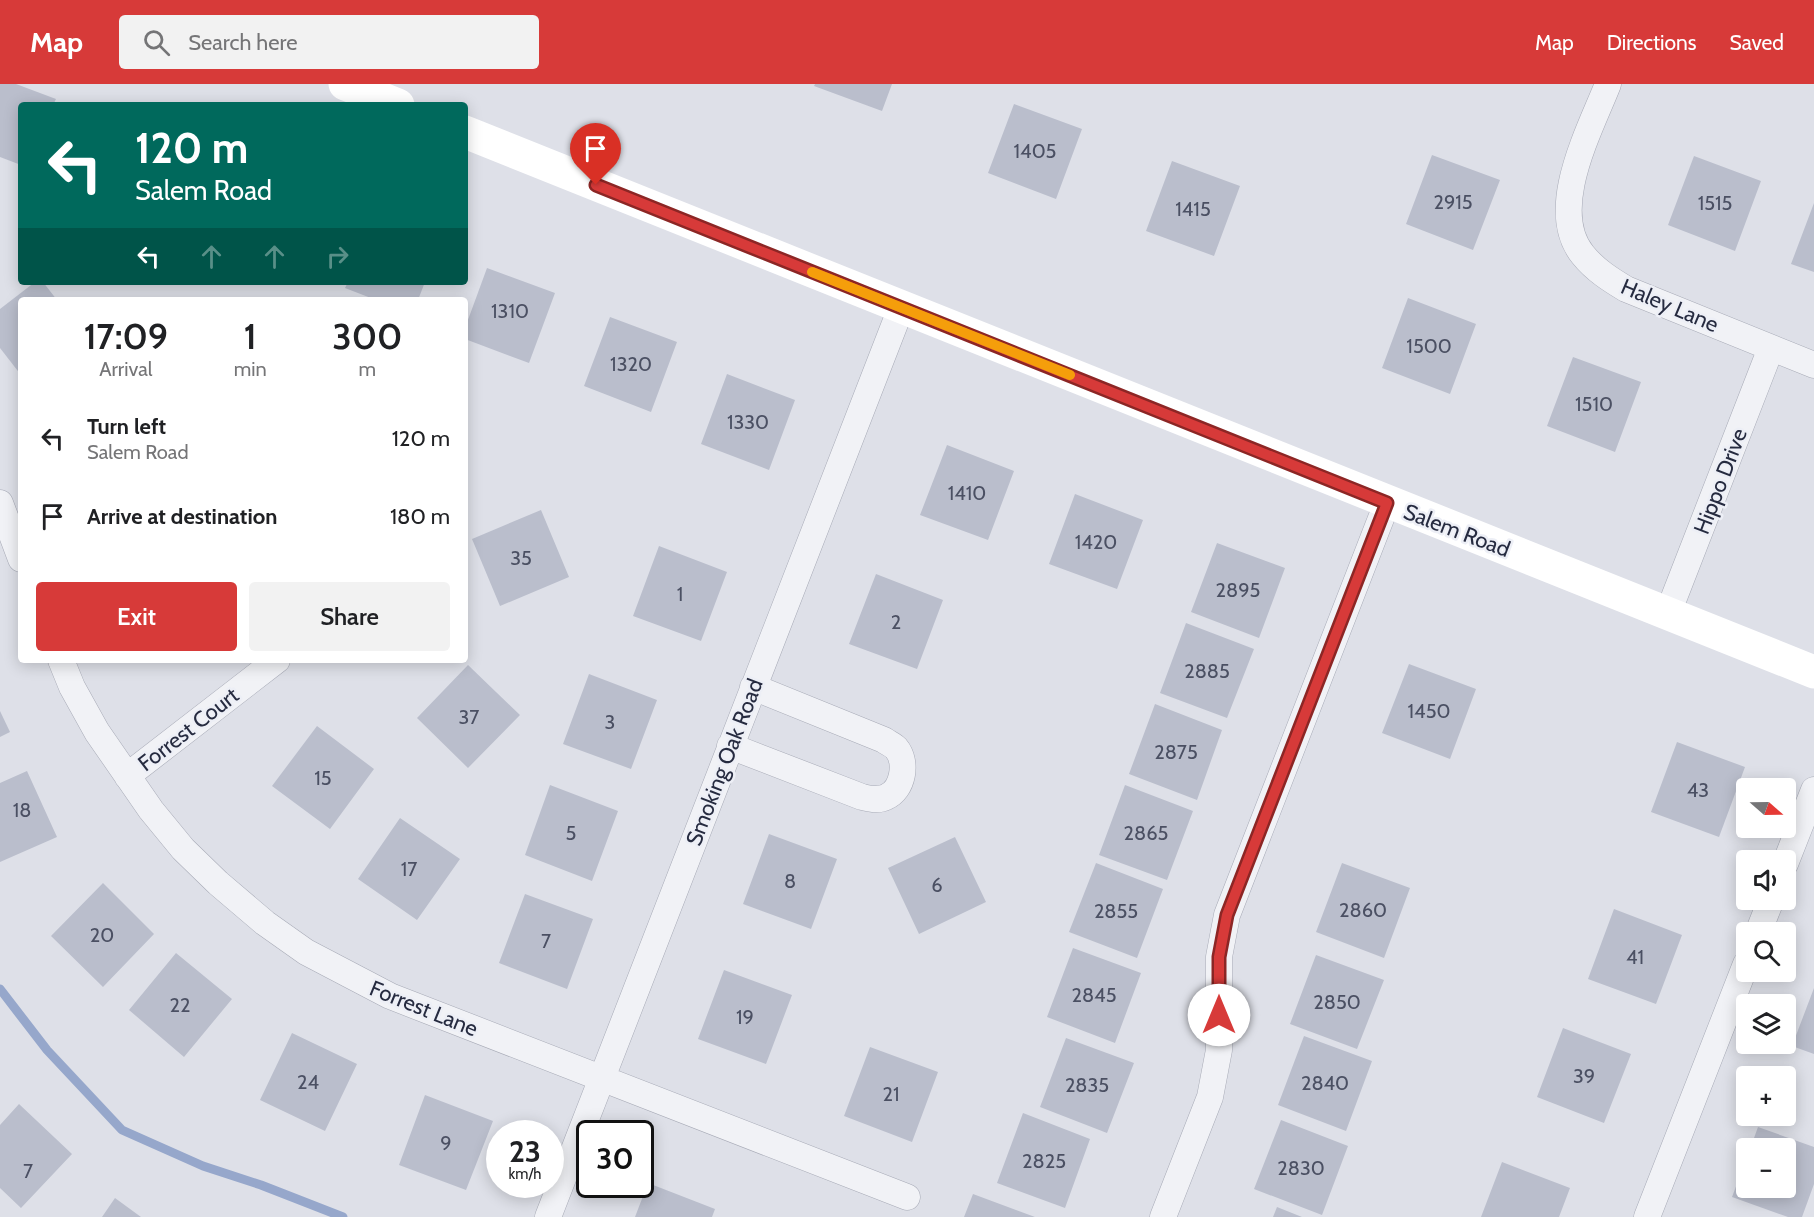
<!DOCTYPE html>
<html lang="en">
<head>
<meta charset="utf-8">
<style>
	body { margin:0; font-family:Cabin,sans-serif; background:#f2f2f2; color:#202124; height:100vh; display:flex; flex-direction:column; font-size:22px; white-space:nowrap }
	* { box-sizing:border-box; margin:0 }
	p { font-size:20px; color:#757577 }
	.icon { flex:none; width:33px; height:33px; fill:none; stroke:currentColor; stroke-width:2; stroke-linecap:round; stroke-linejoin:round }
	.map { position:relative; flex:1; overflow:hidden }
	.sheet { position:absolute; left:18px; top:213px; width:450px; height:366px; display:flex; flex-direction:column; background:#fff; border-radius:6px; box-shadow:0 3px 15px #0003 }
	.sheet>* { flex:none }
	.guide { position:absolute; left:18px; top:18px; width:450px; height:183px; border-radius:6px; box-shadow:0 3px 15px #0003; background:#00695c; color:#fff; overflow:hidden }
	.needle { width:39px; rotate:110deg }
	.controls { position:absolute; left:1736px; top:694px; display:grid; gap:12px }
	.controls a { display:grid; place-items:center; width:60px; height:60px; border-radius:6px; background:#fff; box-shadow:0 3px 15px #0003; font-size:30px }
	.speed { position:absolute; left:486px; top:1036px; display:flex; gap:12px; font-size:30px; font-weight:700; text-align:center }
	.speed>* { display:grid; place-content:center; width:78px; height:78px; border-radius:50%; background:#fff; box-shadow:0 3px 15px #0003; line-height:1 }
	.speed small { font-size:15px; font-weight:400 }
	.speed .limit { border:3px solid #111; border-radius:9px; background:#fff; color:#111 }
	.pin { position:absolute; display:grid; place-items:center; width:51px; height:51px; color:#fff; margin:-62px -26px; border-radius:50% 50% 50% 0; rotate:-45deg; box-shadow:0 0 6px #0007 }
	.pin .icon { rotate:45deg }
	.me { position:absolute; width:66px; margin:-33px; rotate:0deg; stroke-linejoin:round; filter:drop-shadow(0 0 4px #0008) }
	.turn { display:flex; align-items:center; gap:21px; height:126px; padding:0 18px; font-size:27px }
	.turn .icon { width:78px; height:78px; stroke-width:2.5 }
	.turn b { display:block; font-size:42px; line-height:51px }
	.lanes { display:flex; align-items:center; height:57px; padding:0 18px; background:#0003; justify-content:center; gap:30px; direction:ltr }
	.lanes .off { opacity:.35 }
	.eta { display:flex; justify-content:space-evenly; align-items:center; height:102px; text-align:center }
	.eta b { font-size:36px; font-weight:600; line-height:42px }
	.cta { display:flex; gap:12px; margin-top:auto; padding:12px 18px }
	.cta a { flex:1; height:69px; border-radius:6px; background:#d73a39; color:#fff; font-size:24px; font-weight:600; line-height:69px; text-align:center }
	.cta a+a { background:#f2f2f2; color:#202124 }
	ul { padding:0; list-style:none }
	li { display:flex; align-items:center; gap:18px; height:78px; padding:0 18px }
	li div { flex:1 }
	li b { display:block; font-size:22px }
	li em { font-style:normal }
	header { display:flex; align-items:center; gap:36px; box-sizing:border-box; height:84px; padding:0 30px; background:#d73a39; color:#fff }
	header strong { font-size:28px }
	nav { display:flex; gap:33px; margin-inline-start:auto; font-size:21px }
	.search { width:420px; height:54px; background:#f2f2f2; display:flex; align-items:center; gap:15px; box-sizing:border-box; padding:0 21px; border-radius:6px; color:#757577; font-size:22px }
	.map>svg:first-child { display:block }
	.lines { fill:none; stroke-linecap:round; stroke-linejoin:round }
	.stream { stroke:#96a7cb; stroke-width:9 }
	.building { fill:#babecc }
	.street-casing { stroke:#a7aab6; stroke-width:27 }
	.street { stroke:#f1f2f6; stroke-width:26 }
	.secondary { stroke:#fff; stroke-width:33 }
	.route-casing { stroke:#8c2625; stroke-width:15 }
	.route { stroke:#d73a39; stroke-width:10 }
	.slow { stroke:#f59e0b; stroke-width:10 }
	.labels { text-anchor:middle; stroke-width:5; stroke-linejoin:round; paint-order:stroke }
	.number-label { font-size:20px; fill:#4b5063 }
	.street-label { font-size:22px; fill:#262b40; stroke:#edeff6 }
</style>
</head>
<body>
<header>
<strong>Map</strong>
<div class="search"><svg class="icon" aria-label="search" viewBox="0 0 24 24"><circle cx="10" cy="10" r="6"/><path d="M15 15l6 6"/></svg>Search here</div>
<nav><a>Map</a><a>Directions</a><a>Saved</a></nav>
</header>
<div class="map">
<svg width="1814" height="1133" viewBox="0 0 1814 1133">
	<rect width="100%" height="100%" fill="#dee0e8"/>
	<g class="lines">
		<!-- stream -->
		<path class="stream" d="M0 905 47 966 122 1046 203 1082 261 1101 343 1133"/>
	</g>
	<!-- building -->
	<path class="building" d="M0 0H16L56 15 53 21H21V81L0 73Z
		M815 0H892L882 27 814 2Z
		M1014 20 1082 45 1056 115 988 89Z
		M1432 71 1500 96 1473 166 1406 140Z
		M1694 72 1761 97 1735 167 1668 141Z
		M1172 77 1240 102 1214 172 1146 147Z
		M1814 119V188L1791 180Z
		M487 184 555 209 529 279 465 255V244Z
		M35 198H43L57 216H21V291L0 264V225Z
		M348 198H425L418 216H376L345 204Z
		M1408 214 1476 240 1450 310 1382 284Z
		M610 233 677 258 651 328 584 302Z
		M1573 273 1641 298 1615 368 1547 342Z
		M727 290 795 316 769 386 701 360Z
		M947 361 1014 387 988 456 920 431Z
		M1075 410 1143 436 1117 505 1049 480Z
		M541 426 569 493 500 522 472 455Z
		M1217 459 1285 484 1259 554 1191 528Z
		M659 462 727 488 701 557 633 532Z
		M876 490 943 516 917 585 849 560Z
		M1186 539 1254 565 1227 634 1160 609Z
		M1409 580 1476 605 1450 675 1382 649Z
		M468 581 520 631 468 684 417 634Z
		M589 590 657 616 631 685 563 660Z
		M1155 620 1222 646 1197 716 1129 690Z
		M0 627 10 648 0 653Z
		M317 642 374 685 330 745 272 702Z
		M1677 658 1745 683 1719 753 1651 728Z
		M27 687 57 753 0 778V699Z
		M550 701 618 727 592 797 525 771Z
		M1125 701 1193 727 1167 796 1099 771Z
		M400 734 460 775 417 836 358 795Z
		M769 750 837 775 811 845 743 820Z
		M955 753 986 818 919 850 888 784Z
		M1096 779 1163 805 1137 874 1069 848Z
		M1342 779 1410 804 1384 874 1316 848Z
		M103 799 154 850 103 903 51 852Z
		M525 810 593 835 567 905 499 879Z
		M1614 825 1682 851 1656 920 1588 895Z
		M1073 864 1141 889 1115 959 1047 933Z
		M176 869 232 915 184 973 129 926Z
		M1316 871 1384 896 1357 965 1290 940Z
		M724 886 792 911 766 980 698 955Z
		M1814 904V970L1792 962Z
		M1563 944 1631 970 1604 1039 1537 1013Z
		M292 949 357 980 325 1047 260 1016Z
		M1304 952 1372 977 1346 1047 1278 1021Z
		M1066 954 1134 979 1107 1049 1040 1023Z
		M870 963 938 988 912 1058 844 1032Z
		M425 1011 493 1037 466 1106 399 1081Z
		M19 1020 72 1070 21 1124 0 1104V1041Z
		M1023 1029 1090 1055 1065 1124 997 1099Z
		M1281 1036 1348 1062 1322 1131 1254 1105Z
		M1758 1043 1814 1063V1100L1802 1133H1788L1732 1113 1746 1076V1104H1785V1065H1750Z
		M1502 1078 1570 1104 1559 1133H1481Z
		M648 1099 715 1125 712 1133H635Z
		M973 1110 1035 1133H964Z
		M115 1114 141 1133H102Z
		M1277 1123 1302 1133H1273Z"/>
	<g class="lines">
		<!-- street casing -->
		<g class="street-casing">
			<path id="street" d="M1608 0C1590 46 1546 126 1583 171 1595 186 1611 196 1626 205L1814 281
				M0 419 21 475
				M1668 529 1771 264
				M61 576 72 603 97 648 151 726 183 765 218 799 265 839 306 868 390 912 907 1113
				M730 662 862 713C870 715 878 717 886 713 903 706 908 678 896 664 893 661 888 659 884 656L753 603
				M127 692 277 576
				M1785 780 1814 706
				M1758 849 1771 816
				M548 1133 901 224
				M1163 1133 1210 1013 1219 966V873L1227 831 1387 419
				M1647 1133 1746 880"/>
		</g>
		<!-- street -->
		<use href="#street" class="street"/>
		<!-- secondary -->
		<path class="secondary" d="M345 0 398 21
			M465 48 1814 588"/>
	</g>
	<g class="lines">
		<!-- route casing -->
		<g class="route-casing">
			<path id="route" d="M596 101 1387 419 1227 831 1219 873V931"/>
		</g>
		<!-- route -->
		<use href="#route" class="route"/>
		<!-- slow -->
		<path class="slow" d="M812 188 1070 291"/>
	</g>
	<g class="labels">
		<!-- number labels -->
		<g class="number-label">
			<text x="1035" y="74">1405</text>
			<text x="1453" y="125">2915</text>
			<text x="1715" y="126">1515</text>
			<text x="1193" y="132">1415</text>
			<text x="510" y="234">1310</text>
			<text x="1429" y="269">1500</text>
			<text x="631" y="287">1320</text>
			<text x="1594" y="327">1510</text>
			<text x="748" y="345">1330</text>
			<text x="967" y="416">1410</text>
			<text x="1096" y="465">1420</text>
			<text x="521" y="481">35</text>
			<text x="1238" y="513">2895</text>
			<text x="680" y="517">1</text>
			<text x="896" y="545">2</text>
			<text x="1207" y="594">2885</text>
			<text x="1429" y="634">1450</text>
			<text x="469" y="640">37</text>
			<text x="610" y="645">3</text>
			<text x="1176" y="675">2875</text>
			<text x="323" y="701">15</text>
			<text x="1698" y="713">43</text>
			<text x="22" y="733">18</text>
			<text x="571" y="756">5</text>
			<text x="1146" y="756">2865</text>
			<text x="409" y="792">17</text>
			<text x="790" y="804">8</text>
			<text x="937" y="808">6</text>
			<text x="1363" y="833">2860</text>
			<text x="1116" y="834">2855</text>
			<text x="102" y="858">20</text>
			<text x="546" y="864">7</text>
			<text x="1635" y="880">41</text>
			<text x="1094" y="918">2845</text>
			<text x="1337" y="925">2850</text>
			<text x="180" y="928">22</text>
			<text x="745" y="940">19</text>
			<text x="1584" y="999">39</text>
			<text x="308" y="1005">24</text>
			<text x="1325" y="1006">2840</text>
			<text x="1087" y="1008">2835</text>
			<text x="891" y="1017">21</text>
			<text x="446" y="1066">9</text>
			<text x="1044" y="1084">2825</text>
			<text x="1301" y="1091">2830</text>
			<text x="28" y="1094">7</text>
		</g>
		<!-- street labels -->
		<g class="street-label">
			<text transform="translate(1670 221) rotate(23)" y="8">Haley Lane</text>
			<text transform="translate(1720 397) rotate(-69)" y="8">Hippo Drive</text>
			<text transform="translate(1457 446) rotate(21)" y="8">Salem Road</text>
			<text transform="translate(188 645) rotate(-38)" y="8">Forrest Court</text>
			<text transform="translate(724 678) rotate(-69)" y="8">Smoking Oak Road</text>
			<text transform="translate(424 924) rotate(22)" y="8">Forrest Lane</text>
		</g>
	</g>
</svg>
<div class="controls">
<a><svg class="needle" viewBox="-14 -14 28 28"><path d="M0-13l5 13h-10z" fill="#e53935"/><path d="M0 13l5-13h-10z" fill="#757577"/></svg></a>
<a><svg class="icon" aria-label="sound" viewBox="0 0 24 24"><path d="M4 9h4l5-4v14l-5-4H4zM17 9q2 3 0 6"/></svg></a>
<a><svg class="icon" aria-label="search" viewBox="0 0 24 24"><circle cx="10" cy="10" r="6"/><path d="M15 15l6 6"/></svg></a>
<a><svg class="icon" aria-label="layers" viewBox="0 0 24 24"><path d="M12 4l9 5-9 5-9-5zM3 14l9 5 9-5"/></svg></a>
<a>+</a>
<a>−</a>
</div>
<div class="speed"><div>23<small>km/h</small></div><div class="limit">30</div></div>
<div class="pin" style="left:596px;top:101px;background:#d93025"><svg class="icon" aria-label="arrive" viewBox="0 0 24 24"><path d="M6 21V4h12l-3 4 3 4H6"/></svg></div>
<svg class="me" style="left:1219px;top:931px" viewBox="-20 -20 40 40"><circle r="19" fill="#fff"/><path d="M0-13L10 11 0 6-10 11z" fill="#d73a39"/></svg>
<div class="guide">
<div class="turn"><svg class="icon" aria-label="left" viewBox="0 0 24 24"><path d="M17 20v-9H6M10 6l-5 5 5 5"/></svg><div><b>120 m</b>Salem Road</div></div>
<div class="lanes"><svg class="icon" aria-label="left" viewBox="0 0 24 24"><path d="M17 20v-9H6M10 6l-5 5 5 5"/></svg><svg class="icon off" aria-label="ahead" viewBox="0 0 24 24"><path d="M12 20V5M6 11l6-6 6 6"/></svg><svg class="icon off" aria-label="ahead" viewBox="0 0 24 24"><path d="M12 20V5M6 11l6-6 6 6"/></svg><svg class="icon off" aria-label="right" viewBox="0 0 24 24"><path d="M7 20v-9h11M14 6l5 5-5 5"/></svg></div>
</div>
<section class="sheet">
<div class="eta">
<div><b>17:09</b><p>Arrival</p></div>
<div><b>1</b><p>min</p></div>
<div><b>300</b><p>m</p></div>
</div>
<ul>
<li><svg class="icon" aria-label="left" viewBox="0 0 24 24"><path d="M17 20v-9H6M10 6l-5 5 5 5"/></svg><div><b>Turn left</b><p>Salem Road</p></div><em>120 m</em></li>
<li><svg class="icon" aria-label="arrive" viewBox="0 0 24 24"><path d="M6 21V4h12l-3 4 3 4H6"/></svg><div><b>Arrive at destination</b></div><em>180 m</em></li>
</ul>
<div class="cta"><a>Exit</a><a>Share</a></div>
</section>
</div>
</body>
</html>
